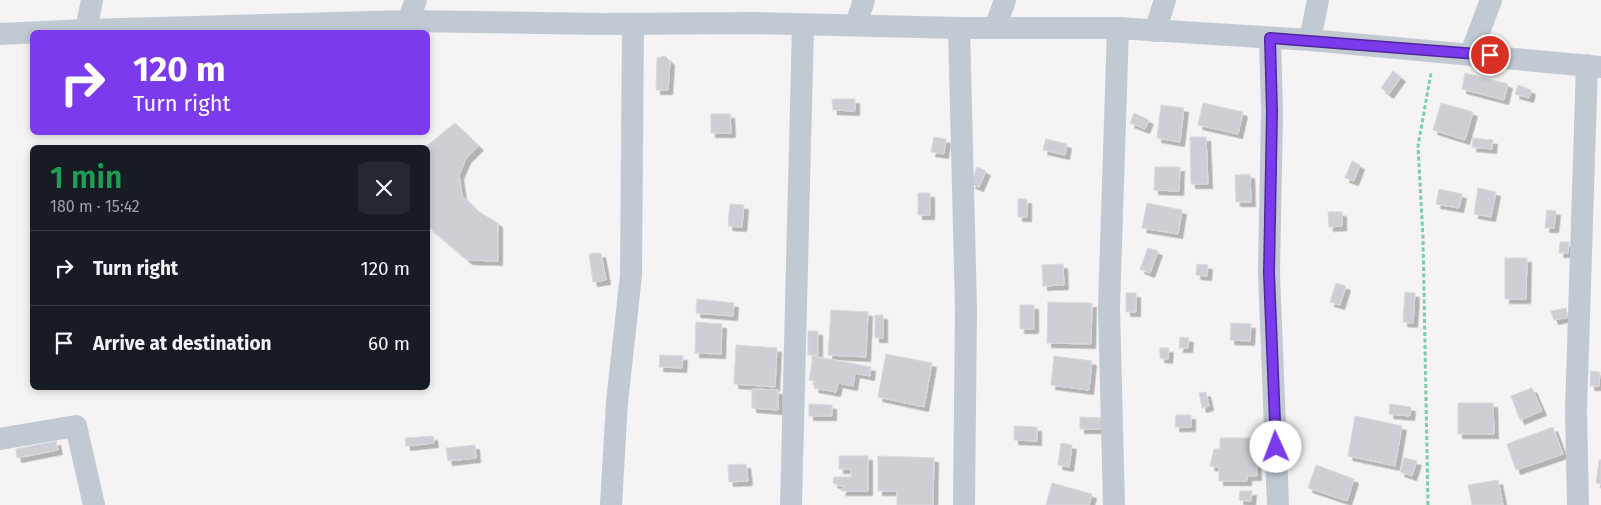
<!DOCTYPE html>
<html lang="en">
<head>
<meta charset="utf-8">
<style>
	body { margin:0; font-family:"Fira Sans",sans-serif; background:#242831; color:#f1f3f6; height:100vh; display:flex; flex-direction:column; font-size:19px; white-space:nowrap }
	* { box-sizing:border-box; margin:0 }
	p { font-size:16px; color:#9ea1a6 }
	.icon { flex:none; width:28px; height:28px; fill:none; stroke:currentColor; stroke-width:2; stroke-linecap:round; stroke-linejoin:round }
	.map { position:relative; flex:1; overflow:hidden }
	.drawer { position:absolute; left:30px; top:145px; width:400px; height:245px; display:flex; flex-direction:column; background:#171b24; border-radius:8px; box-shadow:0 2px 8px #0003 }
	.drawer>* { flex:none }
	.guide { position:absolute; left:30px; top:30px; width:400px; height:105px; border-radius:8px; box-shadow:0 2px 8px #0003; background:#7c3aed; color:#fff; overflow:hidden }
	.pin { position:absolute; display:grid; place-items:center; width:42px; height:42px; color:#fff; margin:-21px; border:2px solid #fff; border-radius:50%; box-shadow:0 1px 5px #0007 }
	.me { position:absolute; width:55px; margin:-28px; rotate:358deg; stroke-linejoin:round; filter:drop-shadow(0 0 4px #0008) }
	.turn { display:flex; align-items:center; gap:18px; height:105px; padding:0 20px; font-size:22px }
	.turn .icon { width:65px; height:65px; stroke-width:2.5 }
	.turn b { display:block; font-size:35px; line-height:42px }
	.round { display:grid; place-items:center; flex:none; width:52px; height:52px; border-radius:8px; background:#242831 }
	.headline { display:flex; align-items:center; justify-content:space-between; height:85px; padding:0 20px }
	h1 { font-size:30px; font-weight:600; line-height:38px; color:#1e9e55 }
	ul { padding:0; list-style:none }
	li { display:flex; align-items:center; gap:15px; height:75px; padding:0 20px; border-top:1px solid #363941 }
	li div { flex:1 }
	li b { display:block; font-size:19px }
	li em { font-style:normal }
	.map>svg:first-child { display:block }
	.building { fill:#cdcfd5; stroke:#d7d9de; filter:url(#shadow) }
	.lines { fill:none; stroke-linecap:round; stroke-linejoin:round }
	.path { stroke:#7ad0a6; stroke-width:3; stroke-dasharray:4 2.5; stroke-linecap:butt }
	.minor { stroke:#c1cad2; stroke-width:22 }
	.route-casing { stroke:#51269a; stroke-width:12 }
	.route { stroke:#7c3aed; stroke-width:9 }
</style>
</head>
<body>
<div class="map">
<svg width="1601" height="505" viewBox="0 0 1601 505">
	<defs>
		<filter id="shadow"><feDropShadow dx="4.5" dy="4.5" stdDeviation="0" flood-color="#0004"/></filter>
	</defs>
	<rect width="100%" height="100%" fill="#f5f3f3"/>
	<!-- building -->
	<path class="building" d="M665 56 670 61 668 90H656L657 58Z
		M1393 71 1401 77 1389 94 1381 88Z
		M1465 73 1508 84 1504 100 1462 89Z
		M1518 85 1531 90 1529 98 1515 94Z
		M832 99H855V111L833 110Z
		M1203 103 1243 112 1238 134 1198 125Z
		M1441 103 1473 112 1465 140 1433 130Z
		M1161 105 1184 108 1180 142 1157 138Z
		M1134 113 1149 120 1145 129 1130 123Z
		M711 114H730L731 133H711Z
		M455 123 479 146 466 159 459 175 462 195 479 212 498 223V261L468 260 428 226V148H424Z
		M934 137 946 139 944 154 931 152Z
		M1190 137H1206L1208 184H1191Z
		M1473 138 1493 140 1492 149 1472 147Z
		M1046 139 1067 144 1065 155 1043 150Z
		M1352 161 1360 165 1354 181 1345 178Z
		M977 167 986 171 979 187 971 184Z
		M1155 167H1180L1179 191 1154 190Z
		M1250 174 1251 202H1236L1235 175Z
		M1478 188 1496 192 1491 217 1474 214Z
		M1439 189 1462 194 1459 208 1436 204Z
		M918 193H930V215H918Z
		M1018 199H1027V217H1018Z
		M1147 203 1182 210 1178 234 1142 228Z
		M730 204 744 205 742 227 728 226Z
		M1547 210 1556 211 1554 228H1545Z
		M1328 212H1342V226L1329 227Z
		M1560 242H1569L1568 253H1559Z
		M1148 248 1158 251 1150 273 1140 269Z
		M601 253 606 280 593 282 589 254Z
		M1505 258H1527L1526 299H1505Z
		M1063 264 1064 285 1043 286 1042 265Z
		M1197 264 1208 265 1207 276 1196 275Z
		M1336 283 1346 286 1340 305 1330 302Z
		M1405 292 1415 293 1413 323 1403 322Z
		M1126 293H1136V312H1126Z
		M697 299 734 303 733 316 696 313Z
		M1048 302 1092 303 1091 344 1047 343Z
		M1020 305H1034V329H1020Z
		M1566 308 1568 317 1554 320 1551 311Z
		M831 310 868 312 866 357 828 355Z
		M875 315H883V338H875Z
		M696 322 722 324 721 354 695 353Z
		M1231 323 1251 324 1250 341 1230 340Z
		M808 331H818V355H808Z
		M1180 337 1189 338 1188 348H1179Z
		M736 345 777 348 775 387 734 384Z
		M1160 348H1169L1168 359 1160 358Z
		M886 354 932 363 924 407 878 397Z
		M660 355 683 356 682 368 659 367Z
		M813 356 871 367 870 376 855 373 853 386 838 383 836 392 814 388 815 381 809 380Z
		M1054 356 1092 361 1089 390 1051 385Z
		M1591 371 1600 372 1599 386H1590Z
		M1532 388 1542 411 1520 420 1511 396Z
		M752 389 778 390V410L752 408Z
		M1206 392 1209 406 1202 408 1199 393Z
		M1458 403H1493L1494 434H1458Z
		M809 404 832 405V416H809Z
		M1390 404 1411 407 1410 416 1389 414Z
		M1176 415H1191V427H1175Z
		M1355 416 1402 426 1395 466 1348 456Z
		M1080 417 1103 418 1102 429H1080Z
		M1014 426 1037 427V441L1014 440Z
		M1553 427 1563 454 1516 470 1507 444Z
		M433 436 434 443 406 446 405 438Z
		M1220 438H1250V456H1256L1257 476H1247V481H1219V467L1210 466 1214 449H1220Z
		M56 441 58 450 17 458 16 449Z
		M1061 443 1072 445 1069 467 1058 465Z
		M475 445 476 458 448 461 446 448Z
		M839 456H868V491H841L843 487 833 483 834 477H851V469H839Z
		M878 456 934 458 933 505H897V491H878Z
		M1404 458 1417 461 1412 476 1400 472Z
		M1599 460H1601V484L1596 483Z
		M746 464 748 481 729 482 728 465Z
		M1316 465 1354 479 1347 501 1308 488Z
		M1498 480 1503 505H1472L1468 485Z
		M1052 483 1092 494 1089 505H1046Z
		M1240 491H1252L1251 501 1239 500Z"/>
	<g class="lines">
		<!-- path -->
		<path class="path" d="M1428 505 1423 238 1418 146 1431 73"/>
		<!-- minor -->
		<path class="minor" d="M408 21 416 0
			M862 24 859 15 864 0
			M959 28 966 308 964 505
			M995 28 1005 0
			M86 30 92 0
			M1155 31 1165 0
			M0 34 86 30 408 21 602 24 755 23 959 28H1118L1310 40 1601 67
			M1270 38 1272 112 1269 273 1278 505
			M1310 40 1318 0
			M1471 53 1491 0
			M0 439 76 426 94 505
			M611 505 617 402 631 275 633 24
			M791 505 803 25
			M1114 505 1109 307 1118 28
			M1578 505 1576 410 1587 65"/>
	</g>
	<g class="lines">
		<!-- route casing -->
		<g class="route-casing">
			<path id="route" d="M1276 447 1269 273 1272 112 1270 38 1490 55"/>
		</g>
		<!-- route -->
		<use href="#route" class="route"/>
	</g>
</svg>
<div class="pin" style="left:1490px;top:55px;background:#d93025"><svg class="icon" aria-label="arrive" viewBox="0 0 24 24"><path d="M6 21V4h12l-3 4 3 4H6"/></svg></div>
<svg class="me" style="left:1276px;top:447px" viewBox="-20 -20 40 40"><circle r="19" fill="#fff"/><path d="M0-13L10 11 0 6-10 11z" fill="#7c3aed"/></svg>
<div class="guide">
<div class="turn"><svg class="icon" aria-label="right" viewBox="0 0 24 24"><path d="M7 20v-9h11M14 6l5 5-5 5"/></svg><div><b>120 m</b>Turn right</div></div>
</div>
<section class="drawer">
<div class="headline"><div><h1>1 min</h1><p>180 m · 15:42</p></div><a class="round"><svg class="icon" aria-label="close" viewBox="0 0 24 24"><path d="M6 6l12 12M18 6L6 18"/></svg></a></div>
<ul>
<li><svg class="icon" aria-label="right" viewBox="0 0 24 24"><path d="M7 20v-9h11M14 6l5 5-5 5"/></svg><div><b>Turn right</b></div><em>120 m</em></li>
<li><svg class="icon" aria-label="arrive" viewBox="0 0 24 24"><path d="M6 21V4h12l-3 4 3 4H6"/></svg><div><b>Arrive at destination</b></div><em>60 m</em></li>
</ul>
</section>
</div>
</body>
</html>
